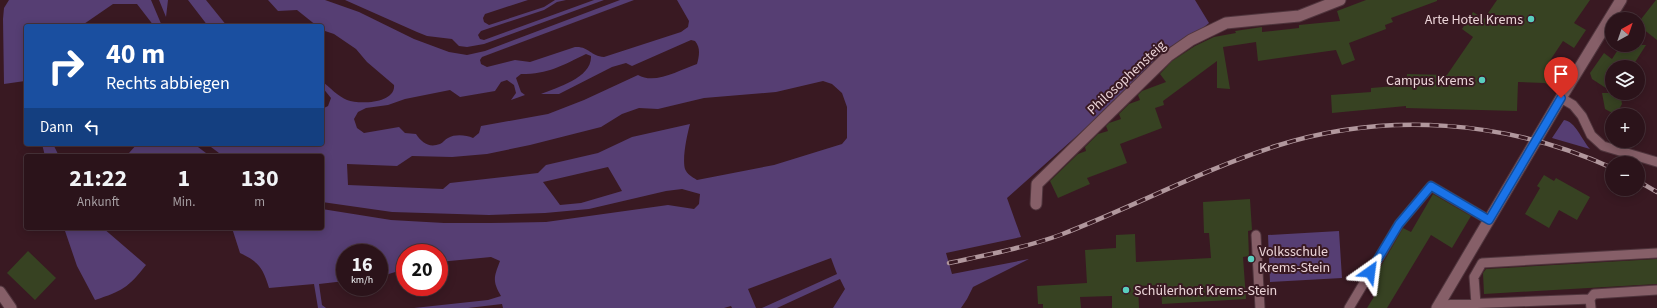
<!DOCTYPE html>
<html lang="de">
<head>
<meta charset="utf-8">
<style>
	body { margin:0; font-family:"Source Sans 3",sans-serif; background:#372027; color:#f1f3f6; height:100vh; display:flex; flex-direction:column; font-size:15px; white-space:nowrap }
	* { box-sizing:border-box; margin:0 }
	p { font-size:13px; color:#a69ea2 }
	.icon { flex:none; width:22px; height:22px; fill:none; stroke:currentColor; stroke-width:2; stroke-linecap:round; stroke-linejoin:round }
	.map { position:relative; flex:1; overflow:hidden }
	.side { position:absolute; left:24px; top:154px; width:300px; height:76px; display:flex; flex-direction:column; background:#2b131a; border-radius:4px; box-shadow:0 2px 10px #0003,0 0 0 1px #473239 }
	.side>* { flex:none }
	.guide { position:absolute; left:24px; top:24px; width:300px; height:122px; border-radius:4px; box-shadow:0 2px 10px #0003,0 0 0 1px #473239; background:#1a4fa0; color:#fff; overflow:hidden }
	.needle { width:26px; rotate:40deg }
	.tools { position:absolute; left:1605px; top:12px; display:grid; gap:8px }
	.tools a { display:grid; place-items:center; width:40px; height:40px; border-radius:50%; background:#2b131a; box-shadow:0 2px 10px #0003,0 0 0 1px #473239; font-size:20px }
	.speed { position:absolute; left:336px; top:244px; display:flex; gap:8px; font-size:20px; font-weight:700; text-align:center }
	.speed>* { display:grid; place-content:center; width:52px; height:52px; border-radius:50%; background:#2b131a; box-shadow:0 2px 10px #0003,0 0 0 1px #473239; line-height:1 }
	.speed small { font-size:10px; font-weight:400 }
	.speed .limit { border:6px solid #d22; background:#fff; color:#111 }
	.pin { position:absolute; display:grid; place-items:center; width:34px; height:34px; color:#fff; margin:-41px -17px; border-radius:50% 50% 50% 0; rotate:-45deg; box-shadow:0 0 4px #0007 }
	.pin .icon { rotate:45deg }
	.me { position:absolute; width:44px; margin:-22px; rotate:31deg; stroke-linejoin:round; filter:drop-shadow(0 0 3px #0008) }
	.turn { display:flex; align-items:center; gap:14px; height:84px; padding:0 16px; font-size:18px }
	.turn .icon { width:52px; height:52px; stroke-width:2.5 }
	.turn b { display:block; font-size:28px; line-height:34px }
	.then { display:flex; align-items:center; height:38px; padding:0 16px; background:#0003; gap:8px; font-size:15px }
	.eta { display:flex; justify-content:space-evenly; align-items:center; height:68px; text-align:center }
	.eta b { font-size:24px; font-weight:700; line-height:28px }
	.map>svg:first-child { display:block }
	.green { fill:#563e73; fill-rule:evenodd }
	.building { fill:#374222 }
	.lines { fill:none; stroke-linecap:round; stroke-linejoin:round }
	.service-casing { stroke:#50353d; stroke-width:11 }
	.minor-casing { stroke:#50353d; stroke-width:13 }
	.tertiary-casing { stroke:#50353d; stroke-width:13 }
	.service { stroke:#865f68; stroke-width:9 }
	.minor { stroke:#865f68; stroke-width:11 }
	.tertiary { stroke:#865f68; stroke-width:11 }
	.rail-casing { stroke:#b1979d; stroke-width:4.5 }
	.rail { stroke:#391922; stroke-width:3; stroke-dasharray:9; stroke-linecap:butt }
	.route-casing { stroke:#114b97; stroke-width:10 }
	.route { stroke:#1a73e8; stroke-width:7 }
	.poi-dot { fill:#59cebf; stroke:#391922; stroke-width:1.5 }
	.labels { text-anchor:middle; stroke-width:4; stroke-linejoin:round; paint-order:stroke }
	.poi-label { font-size:14px; fill:#ebd4d8; stroke:#391922; text-anchor:end }
	.street-label { font-size:14px; fill:#ebd4d8; stroke:#391922 }
</style>
</head>
<body>
<div class="map">
<svg width="1657" height="308" viewBox="0 0 1657 308">
	<rect width="100%" height="100%" fill="#391922"/>
	<!-- green -->
	<path class="green" d="M9 0H151L162 26H154L137 4H113L81 26H26V83L25 81 4 84 3 19 4 8Z
		M159 0H168L166 17Z
		M188 0H206L227 26H208Z
		M268 0H325L359 12 414 39 449 52 467 55 485 51 620 0H634L482 57 480 60 481 64 487 67 515 60 530 62 575 47C589 46 590 56 604 57L681 32 688 27 689 21 677 0H1195L1209 23 1198 32 1164 50 1125 93 1007 198 1021 237 946 253 952 274 1029 259 973 287 967 299 961 308H833L845 289 840 279 777 308H762L837 274 831 258 748 289 756 308H732L731 306 724 308H503L502 304 468 308H414L488 300 501 296C492 281 494 277 500 261L491 257 439 262V253H405V269L379 277V253H345V281L319 284 322 305 326 308H318L314 284 269 288C263 268 259 262 240 253L232 228H322V209L391 220 444 223H490L546 222 668 205 694 209 699 204 700 194 682 189 666 191 589 209 545 213 489 215 392 212 322 202V156H223L207 144H322V109L328 106 331 98 322 87V81C329 87 339 97 347 100 360 105 396 103 394 85L367 62 356 49 334 34 322 30V26H317L297 10 278 11ZM691 40 695 41C701 48 699 56 697 64 679 70 655 85 638 75L584 100 548 114 481 126 479 133 473 138C466 135 455 134 448 138 445 139 443 143 440 144 429 148 422 143 416 134L405 133 399 127 364 133 357 128 354 119 358 112 366 108 388 105 405 99 450 90 460 97 495 91 501 82 507 80 514 85 516 93 511 100 525 95 521 92 516 78 521 74C549 74 561 66 586 54L591 56C592 78 557 87 541 94H559L612 67 626 63 632 66ZM823 81 832 84 842 93 847 107V138L842 144 774 165 697 180C692 177 687 174 685 169 682 158 687 135 690 124L632 137 598 153 546 165 538 173 450 183 443 189 348 185 347 164 397 166 412 156 452 157 487 154 530 145 601 127 622 114 639 108 658 109 704 98 776 92ZM608 167 622 191 581 203 560 205 543 182Z
		M345 0H528L485 14 483 18 484 22 489 25 544 7 555 0H566L557 2 544 10 481 31 478 35 480 39 484 40 594 0H604L484 44 467 47 459 46 452 39 427 36 417 32Z
		M1564 120C1575 121 1582 140 1590 149L1552 138Z
		M42 144H53L59 156H45Z
		M137 144H194L210 156H130L129 153Z
		M64 228H103L146 265C128 288 122 291 95 300L77 266Z
		M1339 231 1342 278 1270 282 1268 235Z"/>
	<!-- building -->
	<path class="building" d="M1366 0H1437V1L1391 18 1393 22 1385 25 1386 29 1349 43 1355 60 1342 65 1336 50 1258 61 1256 42 1223 47 1230 89 1217 88V61L1163 101 1164 105 1155 108 1162 128 1120 144 1127 163 1087 178 1090 184 1058 198 1050 181 1078 154 1086 151 1085 147 1098 134 1108 131 1106 126 1109 123 1121 119 1119 114 1129 104 1140 100 1138 95 1142 91 1166 82 1160 74 1172 61 1195 46 1214 37 1236 33 1235 31 1262 27V32L1299 28V25L1340 21 1337 11Z
		M1497 0H1590L1574 23 1586 30 1574 48 1563 41 1549 62 1560 69 1549 86 1545 83 1518 82 1517 111 1406 108V106L1332 113 1331 95 1371 92V88L1407 85V74L1447 75 1473 37 1462 29 1473 12 1484 19Z
		M1656 0H1657V40L1638 25V23Z
		M1621 45H1646L1632 67H1612V92L1592 79 1590 73 1604 53 1612 59Z
		M1602 93H1620L1622 104 1616 115 1605 109Z
		M1544 175 1554 181 1556 178 1590 197 1577 220 1559 210 1549 228 1525 214 1540 188 1537 186Z
		M1433 194 1471 216 1452 248 1431 235 1387 308H1367L1377 292 1369 287 1403 228 1411 232Z
		M1250 199 1252 230 1248 231 1249 256 1243 257 1246 299 1162 304 1161 285 1138 286 1139 308H1112V296L1080 297 1081 308H1043V304H1038L1037 286 1087 283 1085 250 1116 248V235L1135 234 1136 262 1211 258 1209 233H1204L1203 202Z
		M28 251 56 278 35 300 7 273Z
		M1657 259V284L1484 294 1483 273 1486 269Z"/>
	<g class="lines">
		<!-- service casing -->
		<g class="service-casing">
			<path id="service" d="M1561 98 1573 105 1582 116 1591 135 1603 146 1657 162
				M1256 235 1260 308
				M1590 299 1594 294 1657 290
				M1476 304 1474 277 1482 263 1657 253
				M1439 305 1590 299 1591 308
				M1349 308 1399 224 1431 186 1489 220"/>
		</g>
		<!-- minor casing -->
		<g class="minor-casing">
			<path id="minor" d="M1036 204 1037 184 1168 56 1191 40 1226 23 1299 16 1340 0
				M0 292 11 308"/>
		</g>
		<!-- tertiary casing -->
		<g class="tertiary-casing">
			<path id="tertiary" d="M1437 308 1561 98 1621 0"/>
		</g>
		<!-- service -->
		<use href="#service" class="service"/>
		<!-- minor -->
		<use href="#minor" class="minor"/>
		<!-- tertiary -->
		<use href="#tertiary" class="tertiary"/>
		<!-- rail casing -->
		<g class="rail-casing">
			<path id="rail" d="M1638 181 1657 192
				M949 263C986 255 1024 248 1060 235 1133 207 1202 170 1276 146 1386 111 1507 120 1612 168"/>
		</g>
		<!-- rail -->
		<use href="#rail" class="rail"/>
	</g>
	<g class="lines">
		<!-- route casing -->
		<g class="route-casing">
			<path id="route" d="M1370 272 1399 224 1431 186 1489 220 1561 98"/>
		</g>
		<!-- route -->
		<use href="#route" class="route"/>
	</g>
	<!-- markers -->
	<g class="poi-dot">
		<circle cx="1531" cy="19" r="4"/>
		<circle cx="1482" cy="80" r="4"/>
		<circle cx="1251" cy="259" r="4"/>
		<circle cx="1126" cy="290" r="4"/>
	</g>
	<g class="labels">
		<!-- poi labels -->
		<g class="poi-label">
			<text x="1523" y="24">Arte Hotel Krems</text>
			<text x="1474" y="85">Campus Krems</text>
			<text x="1259" y="256" text-anchor="start">Volksschule<tspan x="1259" dy="16">Krems-Stein</tspan></text>
			<text x="1134" y="295" text-anchor="start">Schülerhort Krems-Stein</text>
		</g>
		<!-- street labels -->
		<g class="street-label">
			<text transform="translate(1126 77) rotate(-43)" y="5">Philosophensteig</text>
		</g>
	</g>
</svg>
<div class="tools">
<a><svg class="needle" viewBox="-14 -14 28 28"><path d="M0-13l5 13h-10z" fill="#e53935"/><path d="M0 13l5-13h-10z" fill="#a69ea2"/></svg></a>
<a><svg class="icon" aria-label="layers" viewBox="0 0 24 24"><path d="M12 4l9 5-9 5-9-5zM3 14l9 5 9-5"/></svg></a>
<a>+</a>
<a>−</a>
</div>
<div class="speed"><div>16<small>km/h</small></div><div class="limit">20</div></div>
<div class="pin" style="left:1561px;top:98px;background:#d93025"><svg class="icon" aria-label="arrive" viewBox="0 0 24 24"><path d="M6 21V4h12l-3 4 3 4H6"/></svg></div>
<svg class="me" style="left:1370px;top:272px" viewBox="-20 -20 40 40"><path d="M0-17L14 15 0 8-14 15z" fill="#1a73e8" stroke="#fff" stroke-width="4"/></svg>
<div class="guide">
<div class="turn"><svg class="icon" aria-label="right" viewBox="0 0 24 24"><path d="M7 20v-9h11M14 6l5 5-5 5"/></svg><div><b>40 m</b>Rechts abbiegen</div></div>
<div class="then">Dann<svg class="icon" aria-label="left" viewBox="0 0 24 24"><path d="M17 20v-9H6M10 6l-5 5 5 5"/></svg></div>
</div>
<section class="side">
<div class="eta">
<div><b>21:22</b><p>Ankunft</p></div>
<div><b>1</b><p>Min.</p></div>
<div><b>130</b><p>m</p></div>
</div>
</section>
</div>
</body>
</html>
